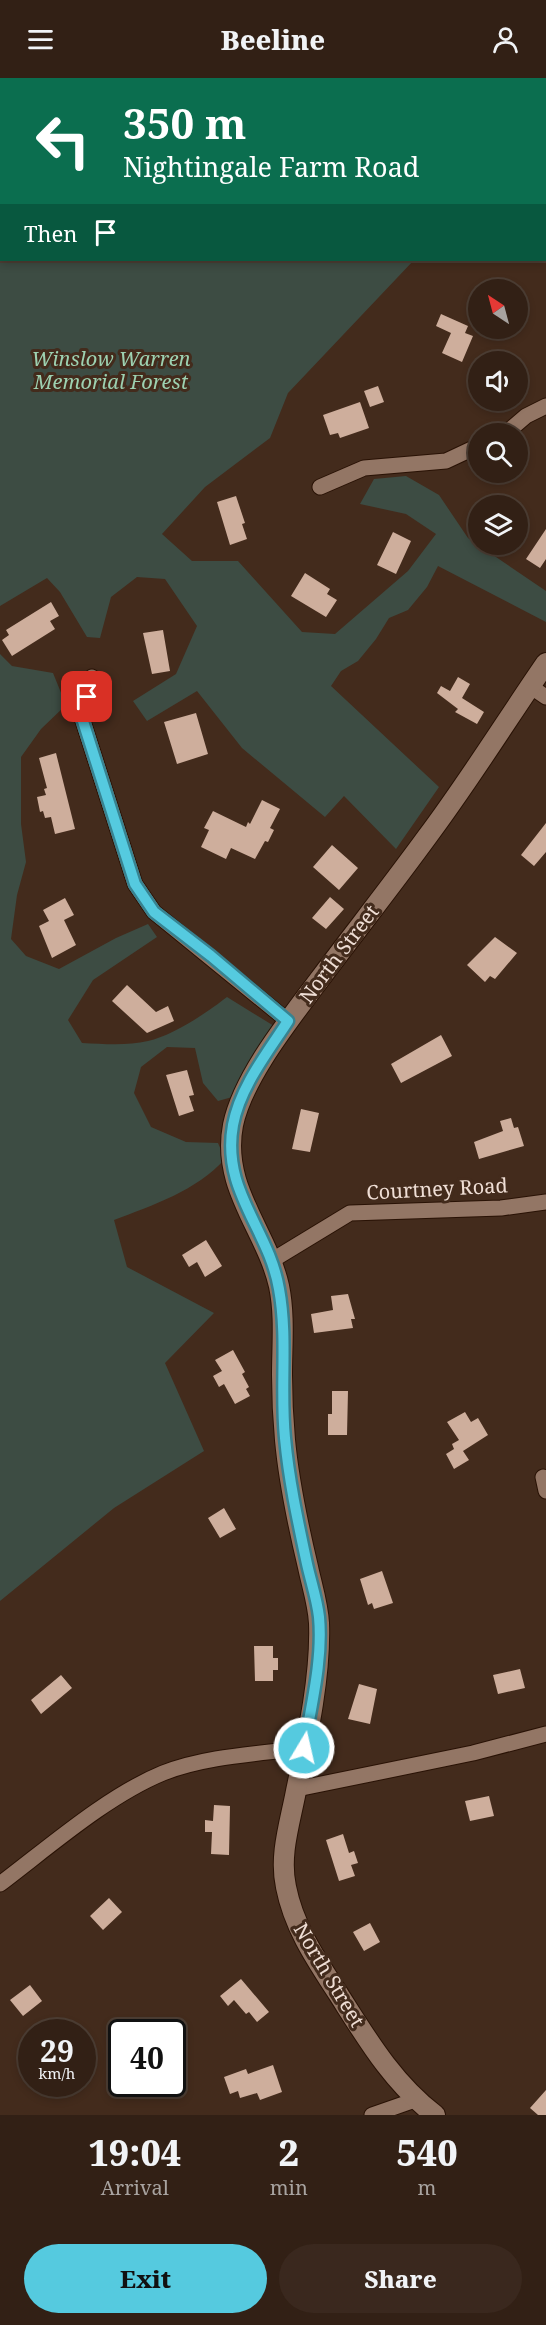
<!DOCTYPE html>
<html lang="en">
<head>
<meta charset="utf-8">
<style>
	body { margin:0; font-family:"Noto Serif",serif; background:#3a281e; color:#f1f3f6; height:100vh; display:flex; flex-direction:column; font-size:22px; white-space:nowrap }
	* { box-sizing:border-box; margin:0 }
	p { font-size:20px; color:#a8a3a0 }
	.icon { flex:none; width:33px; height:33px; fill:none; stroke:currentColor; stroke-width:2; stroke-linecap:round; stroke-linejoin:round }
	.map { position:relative; height:2037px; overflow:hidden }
	.side { display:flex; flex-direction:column; background:#322015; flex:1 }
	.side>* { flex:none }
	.guide { position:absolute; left:0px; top:0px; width:546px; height:183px; box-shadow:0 3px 9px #0003,0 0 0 2px #4d3e34; background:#0b6e4f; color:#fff; overflow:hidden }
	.needle { width:39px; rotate:324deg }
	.tools { position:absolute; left:468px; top:201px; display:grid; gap:12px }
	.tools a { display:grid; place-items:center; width:60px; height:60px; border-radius:50%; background:#322015; box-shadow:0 3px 9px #0003,0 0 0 2px #4d3e34; font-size:30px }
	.speed { position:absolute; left:18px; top:1941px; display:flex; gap:12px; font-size:30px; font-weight:700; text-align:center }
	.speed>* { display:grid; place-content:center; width:78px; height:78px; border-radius:50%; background:#322015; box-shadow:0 3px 9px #0003,0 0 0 2px #4d3e34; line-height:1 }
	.speed small { font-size:15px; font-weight:400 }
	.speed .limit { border:3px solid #111; border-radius:9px; background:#fff; color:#111 }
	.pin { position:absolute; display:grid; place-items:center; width:51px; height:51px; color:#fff; margin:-26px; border-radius:12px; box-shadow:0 3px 9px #0006 }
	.me { position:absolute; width:66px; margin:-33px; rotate:9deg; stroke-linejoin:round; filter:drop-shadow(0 0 4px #0008) }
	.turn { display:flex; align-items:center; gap:21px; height:126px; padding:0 24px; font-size:27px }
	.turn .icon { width:78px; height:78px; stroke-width:2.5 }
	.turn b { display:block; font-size:42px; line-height:51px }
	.then { display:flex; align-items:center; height:57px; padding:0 24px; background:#0003; gap:12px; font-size:22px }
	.eta { display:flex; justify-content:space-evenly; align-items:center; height:102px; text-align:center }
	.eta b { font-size:36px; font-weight:800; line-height:42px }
	.primary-button { display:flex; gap:12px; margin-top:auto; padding:12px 24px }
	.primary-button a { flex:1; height:69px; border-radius:36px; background:#55cadf; color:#111; font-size:24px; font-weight:800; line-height:69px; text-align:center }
	.primary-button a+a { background:#3a281e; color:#f1f3f6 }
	header { display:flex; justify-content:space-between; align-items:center; height:78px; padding:0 24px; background:#322015; font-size:27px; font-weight:800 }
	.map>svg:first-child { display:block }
	.green { fill:#3d4c43 }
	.building { fill:#ceae9c }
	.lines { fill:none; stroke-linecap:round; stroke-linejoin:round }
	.minor-casing { stroke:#291205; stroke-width:17 }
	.tertiary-casing { stroke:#291205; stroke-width:22 }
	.secondary-casing { stroke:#291205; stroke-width:25 }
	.minor { stroke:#937665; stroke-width:15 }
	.tertiary { stroke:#937665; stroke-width:20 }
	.secondary { stroke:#a67170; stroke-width:22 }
	.route-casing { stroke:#378391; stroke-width:15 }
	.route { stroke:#55cadf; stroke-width:10 }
	.labels { text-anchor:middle; stroke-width:6; stroke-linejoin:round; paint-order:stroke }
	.park-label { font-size:20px; font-style:italic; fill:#9dd1b1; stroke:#432b1c }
	.street-label { font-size:20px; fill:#efded5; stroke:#432b1c }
</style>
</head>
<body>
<header><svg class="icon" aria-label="menu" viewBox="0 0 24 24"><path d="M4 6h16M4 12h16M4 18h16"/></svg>Beeline<svg class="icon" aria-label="person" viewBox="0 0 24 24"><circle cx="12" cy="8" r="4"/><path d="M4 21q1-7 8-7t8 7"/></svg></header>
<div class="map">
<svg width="546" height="2037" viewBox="0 0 546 2037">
	<rect width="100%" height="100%" fill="#432b1c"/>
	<!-- green -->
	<path class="green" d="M0 0 503 1 2 2V182H414L288 315 270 360 205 409 162 456 192 483H238L302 554 335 556 408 493 436 456 406 436 360 426 374 401 406 398 439 417 468 460 546 513V544L438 488 427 509 408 532 389 540 376 561 358 583 341 593 331 608 439 709 396 771 344 718 325 739 242 670 197 613 147 643 133 623 176 596 197 548 165 501 137 499 111 519 100 560 87 559 60 514 47 500 0 528Z
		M0 576 12 588 53 595 66 627 41 651 21 679V746L26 784 17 817 11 861 26 878 59 891 116 860 148 846 157 859 93 902 68 942 82 965C104 966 127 968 148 963 172 958 208 934 227 919L274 948 236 1018 218 1023 203 1005 195 970 167 969 141 989 134 1015 151 1049 186 1064 218 1065 225 1081C196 1113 153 1127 114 1142L127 1189 214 1235 165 1285 204 1373 114 1430 0 1523Z"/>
	<!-- building -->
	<path class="building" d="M441 236 468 248 465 255 473 258 462 284 442 275 451 255 436 248Z
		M378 308 384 324 370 329 364 313Z
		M360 324 369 350 340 360 338 355 330 357 323 337Z
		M236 418 245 445 242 446 247 461 230 467 217 424Z
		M546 451V481L540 490 526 481Z
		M393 454 411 463 396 496 377 487Z
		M305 495 330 511 327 516 337 522 326 539 291 518Z
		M51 524 59 538 50 543 55 551 12 578 2 562 9 557 6 552Z
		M163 552 170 593 152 596 143 555Z
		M458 599 470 606 462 620 484 634 477 646 455 634 458 631 437 615 441 608 450 613Z
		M196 635 208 676 177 686 164 644Z
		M56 675 75 751 55 756 51 739 45 740 43 733 40 734 37 719 46 717 44 711 47 710 39 680Z
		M262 722 280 731 270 750 274 752 268 764 265 763 255 781 231 770 226 781 201 769 209 752 204 750 213 733 246 749 248 744 250 746Z
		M546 745V774L534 788 521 777Z
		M332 767 358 790 339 812 313 789Z
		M330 819 344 831 326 851 312 840Z
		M65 820 74 837 64 842 76 867 52 880 39 848 49 843 43 832Z
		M495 859 517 875 495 901 490 898 485 904 467 887Z
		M127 907 156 934 168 928 174 943 147 955 112 923Z
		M441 957 452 978 401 1005 391 986Z
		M187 992 194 1017 189 1018 194 1033 179 1038 166 997Z
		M301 1031 319 1035 310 1074 292 1071Z
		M511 1040 514 1050 518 1049 524 1068 479 1081 474 1064 503 1053 500 1043Z
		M206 1162 222 1188 205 1199 197 1184 189 1189 182 1177Z
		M348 1216 355 1241H351L353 1250 314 1255 311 1236 333 1232 331 1218Z
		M233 1272 245 1294 242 1296 249 1309 246 1311 250 1318 235 1326 224 1306 219 1309 213 1298 222 1293 215 1282Z
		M332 1313H348L347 1357H328V1336H332Z
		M465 1334 471 1344 478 1340 488 1357 463 1373 469 1382 454 1391 446 1376 454 1371 452 1366 459 1362 447 1344Z
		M224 1430 236 1451 220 1460 208 1440Z
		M382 1493 393 1525 374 1531 372 1525 368 1527 360 1501Z
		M254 1568H273V1580H278V1592H273V1603H255Z
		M520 1591 525 1610 498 1616 493 1597Z
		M61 1597 72 1610 41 1636 31 1622Z
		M359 1606 377 1611 370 1646 348 1641Z
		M489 1718 494 1738 470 1743 465 1723Z
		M214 1727 230 1728 229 1777 211 1776 212 1754H205V1742L213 1743Z
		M343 1756 349 1775 354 1773 358 1785 351 1787 355 1798 339 1803 326 1762Z
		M109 1820 122 1834 103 1852 90 1838Z
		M370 1845 380 1864 364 1873 353 1854Z
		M241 1901 269 1934 257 1944 249 1934 246 1936 234 1922 228 1928 220 1918Z
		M30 1907 42 1923 23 1938 10 1922Z
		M273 1987 282 2014 260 2022 257 2015 240 2020 238 2013 230 2016 224 1999 246 1991 248 1996Z
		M546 2012V2037H538L530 2030Z"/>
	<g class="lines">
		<!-- minor casing -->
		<g class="minor-casing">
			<path id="minor" d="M505 356 526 338 546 328
				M320 409 364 390 446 383 478 368
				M92 599 82 640 135 806 154 834 288 943
				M530 608 546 619
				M271 1183 350 1135 501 1130 546 1124
				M543 1399 546 1413
				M297 1711 473 1675 546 1656
				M0 1806C49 1769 107 1718 163 1695 206 1678 258 1676 304 1670
				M372 2037 415 2022"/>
		</g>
		<!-- tertiary casing -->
		<g class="tertiary-casing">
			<path id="tertiary" d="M435 2037C393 2005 367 1961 339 1917 317 1883 294 1850 286 1809 279 1777 290 1745 296 1713 307 1661 321 1598 319 1545 318 1526 312 1508 308 1489 298 1447 289 1405 285 1362 283 1340 282 1318 282 1297 282 1267 285 1237 279 1208 266 1151 221 1110 233 1047 243 999 290 941 319 902 355 854 392 807 427 759 469 703 506 643 546 585"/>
		</g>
		<!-- secondary casing -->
		<g class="secondary-casing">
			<path id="secondary" d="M520 0 522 2
				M544 22 546 23"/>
		</g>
		<!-- minor -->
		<use href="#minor" class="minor"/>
		<!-- tertiary -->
		<use href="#tertiary" class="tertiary"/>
		<!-- secondary -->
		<use href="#secondary" class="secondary"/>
	</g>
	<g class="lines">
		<!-- route casing -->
		<g class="route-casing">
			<path id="route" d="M87 619 82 640 135 806 154 834 211 878 288 943C268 974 240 1009 233 1047 221 1113 269 1151 279 1211 288 1260 280 1311 285 1360 289 1403 298 1444 307 1486 311 1504 317 1521 319 1539 323 1582 311 1628 304 1670"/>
		</g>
		<!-- route -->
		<use href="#route" class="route"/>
	</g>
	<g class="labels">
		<!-- park labels -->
		<g class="park-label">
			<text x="111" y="288">Winslow Warren<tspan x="111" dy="23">Memorial Forest</tspan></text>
		</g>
		<!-- street labels -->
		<g class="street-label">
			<text transform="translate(339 876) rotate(-53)" y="7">North Street</text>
			<text transform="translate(437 1111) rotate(-3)" y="7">Courtney Road</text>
			<text transform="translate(329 1897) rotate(59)" y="7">North Street</text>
		</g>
	</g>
</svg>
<div class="tools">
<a><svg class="needle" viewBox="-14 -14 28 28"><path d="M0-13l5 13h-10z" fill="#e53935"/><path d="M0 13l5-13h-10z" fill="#a8a3a0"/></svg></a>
<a><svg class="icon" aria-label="sound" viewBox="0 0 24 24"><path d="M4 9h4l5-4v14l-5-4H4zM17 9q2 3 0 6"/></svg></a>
<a><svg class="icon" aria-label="search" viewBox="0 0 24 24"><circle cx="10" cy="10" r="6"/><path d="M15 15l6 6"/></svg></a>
<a><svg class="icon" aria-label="layers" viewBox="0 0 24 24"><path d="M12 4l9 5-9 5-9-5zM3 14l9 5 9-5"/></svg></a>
</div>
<div class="speed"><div>29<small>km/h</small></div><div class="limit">40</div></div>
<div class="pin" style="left:87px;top:619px;background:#d93025"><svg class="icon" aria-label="arrive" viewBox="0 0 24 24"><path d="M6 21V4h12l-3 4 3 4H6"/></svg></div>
<svg class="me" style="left:304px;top:1670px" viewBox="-20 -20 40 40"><circle r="17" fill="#55cadf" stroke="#fff" stroke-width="3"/><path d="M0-11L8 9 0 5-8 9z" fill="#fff"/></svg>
<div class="guide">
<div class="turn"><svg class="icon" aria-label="left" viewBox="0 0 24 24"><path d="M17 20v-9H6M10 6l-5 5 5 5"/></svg><div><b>350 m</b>Nightingale Farm Road</div></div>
<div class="then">Then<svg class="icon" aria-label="arrive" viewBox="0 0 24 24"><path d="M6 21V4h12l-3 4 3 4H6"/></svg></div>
</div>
</div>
<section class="side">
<div class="eta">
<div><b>19:04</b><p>Arrival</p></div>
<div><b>2</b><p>min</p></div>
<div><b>540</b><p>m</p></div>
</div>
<div class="primary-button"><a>Exit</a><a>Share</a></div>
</section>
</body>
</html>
